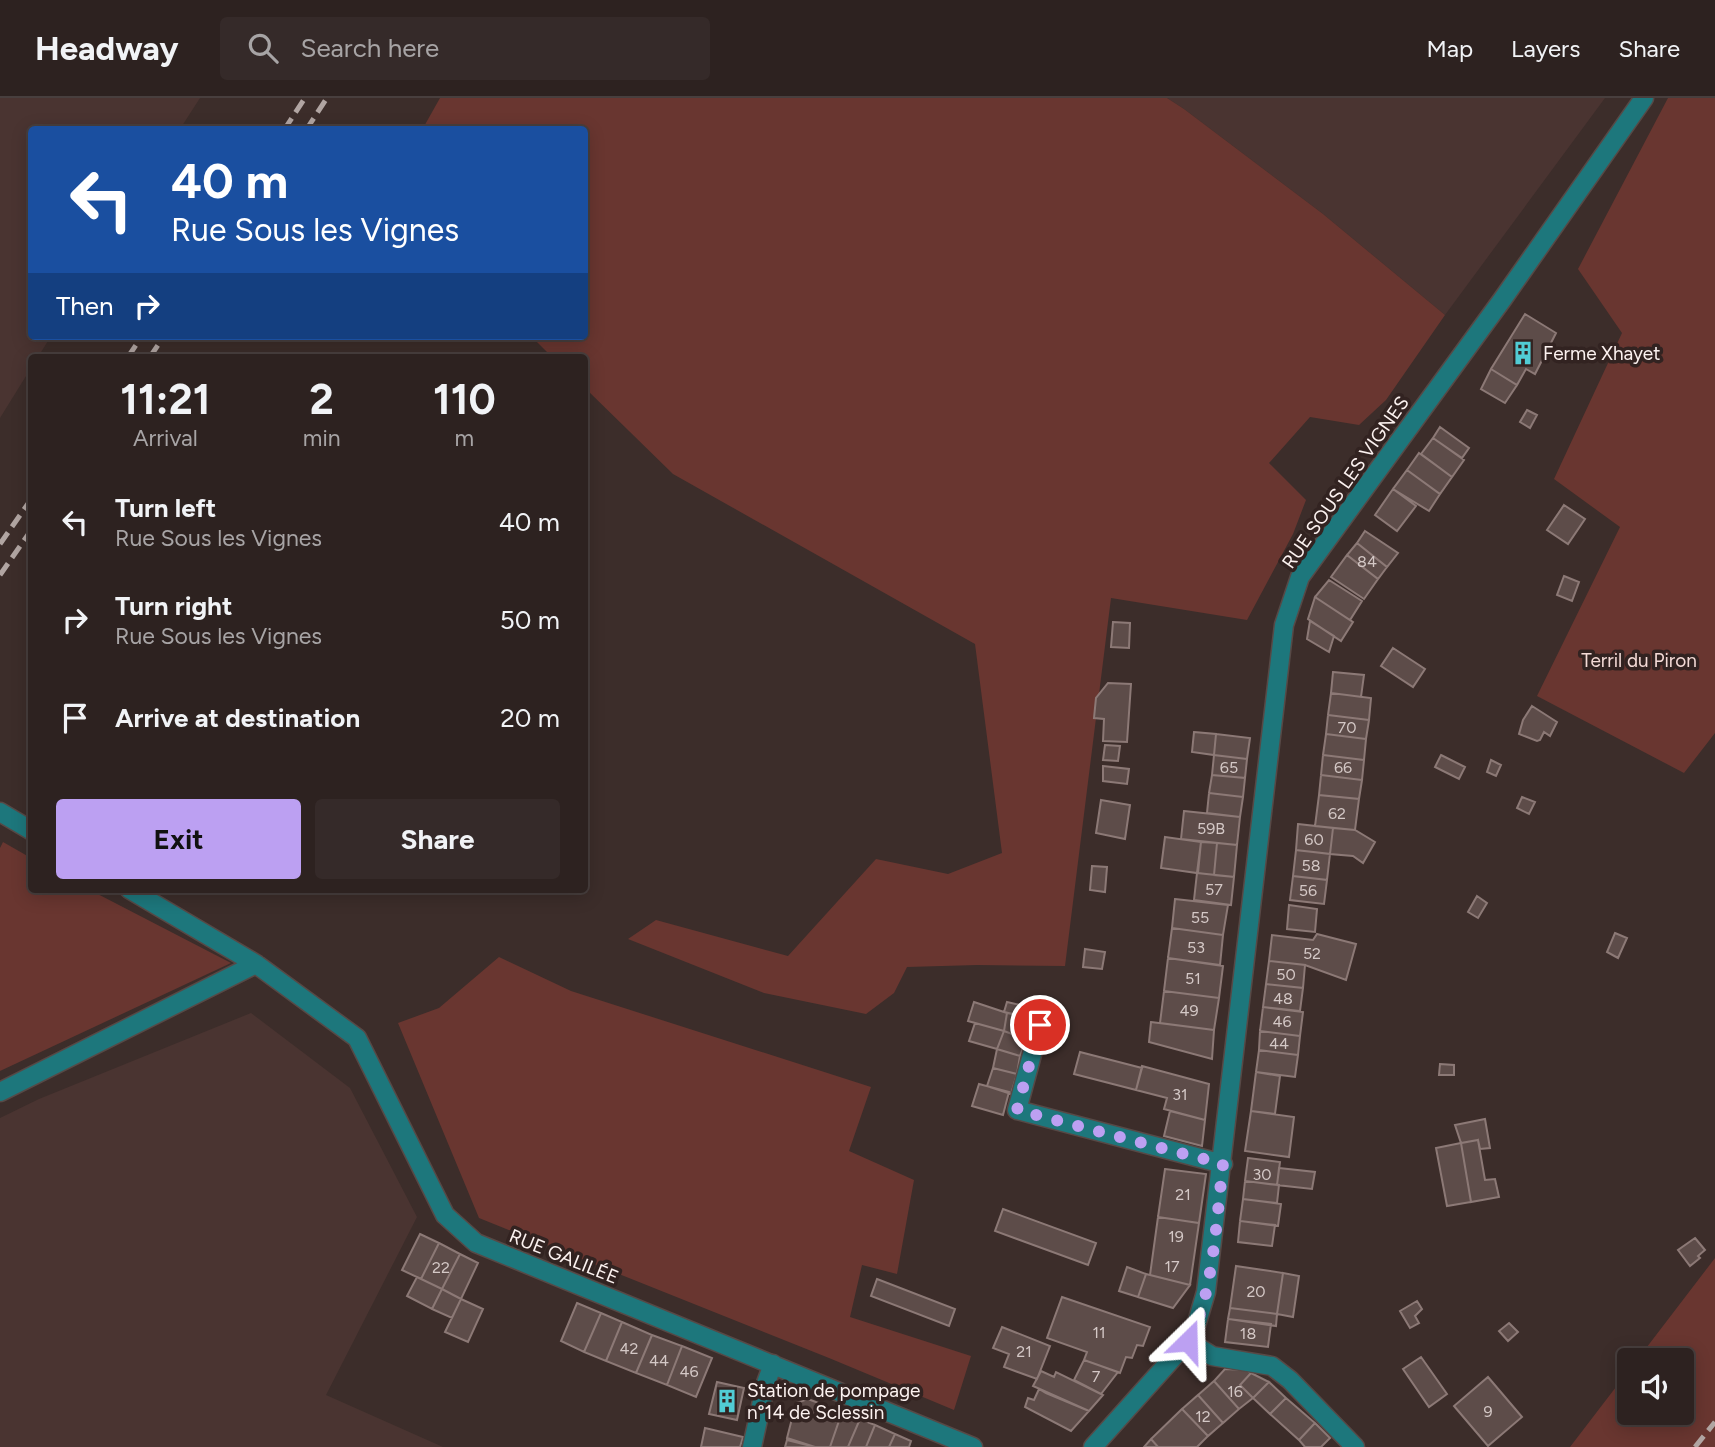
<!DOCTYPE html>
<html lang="en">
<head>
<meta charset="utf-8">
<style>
	body { margin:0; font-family:Figtree,sans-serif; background:#352a29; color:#f1f3f6; height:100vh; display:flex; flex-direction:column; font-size:26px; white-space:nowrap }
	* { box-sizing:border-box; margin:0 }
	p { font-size:23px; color:#a7a4a5 }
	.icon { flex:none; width:38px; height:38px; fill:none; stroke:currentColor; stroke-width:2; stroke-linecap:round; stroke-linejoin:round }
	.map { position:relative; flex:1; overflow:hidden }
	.side { position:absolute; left:28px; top:256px; width:560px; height:539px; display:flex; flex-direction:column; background:#2d2220; border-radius:7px; box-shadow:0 4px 18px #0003,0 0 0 2px #483f3e }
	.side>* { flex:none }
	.guide { position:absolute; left:28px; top:28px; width:560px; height:214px; border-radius:7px; box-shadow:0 4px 18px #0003,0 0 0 2px #483f3e; background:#1a4fa0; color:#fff; overflow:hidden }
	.fabs { position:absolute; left:1617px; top:1250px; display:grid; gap:14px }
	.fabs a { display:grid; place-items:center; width:77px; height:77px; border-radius:7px; background:#2d2220; box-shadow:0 4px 18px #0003,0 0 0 2px #483f3e; font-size:35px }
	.pin { position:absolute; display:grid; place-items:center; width:60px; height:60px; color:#fff; margin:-30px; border:4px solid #fff; border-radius:50%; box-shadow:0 2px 7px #0007 }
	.me { position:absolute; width:77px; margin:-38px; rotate:22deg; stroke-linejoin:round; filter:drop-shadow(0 0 5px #0008) }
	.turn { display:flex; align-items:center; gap:24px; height:147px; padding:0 28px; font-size:32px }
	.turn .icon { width:91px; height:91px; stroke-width:2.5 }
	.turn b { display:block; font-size:49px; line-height:60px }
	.then { display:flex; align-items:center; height:66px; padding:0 28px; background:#0003; gap:14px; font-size:26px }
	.eta { display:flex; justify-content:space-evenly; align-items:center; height:119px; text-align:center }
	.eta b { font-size:42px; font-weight:700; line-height:49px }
	.cta { display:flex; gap:14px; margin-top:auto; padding:14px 28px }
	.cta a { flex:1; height:80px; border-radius:7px; background:#bca0f2; color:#111; font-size:28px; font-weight:700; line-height:80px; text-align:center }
	.cta a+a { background:#352a29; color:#f1f3f6 }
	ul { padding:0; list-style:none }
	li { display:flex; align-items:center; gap:21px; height:98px; padding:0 28px }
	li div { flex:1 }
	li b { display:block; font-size:26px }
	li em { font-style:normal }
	header { display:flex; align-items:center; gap:42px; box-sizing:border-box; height:98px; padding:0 35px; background:#2d2220; border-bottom:2px solid #483f3e }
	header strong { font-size:33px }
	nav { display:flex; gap:38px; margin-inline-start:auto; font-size:24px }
	.search { width:490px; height:63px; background:#352a29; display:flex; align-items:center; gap:18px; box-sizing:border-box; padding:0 24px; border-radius:7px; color:#a7a4a5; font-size:26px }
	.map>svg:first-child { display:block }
	.built { fill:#4a3431 }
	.green { fill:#693630 }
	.building { fill:#5d4c49; stroke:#8c7976; stroke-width:2 }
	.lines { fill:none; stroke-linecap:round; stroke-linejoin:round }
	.street-casing { stroke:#574946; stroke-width:21 }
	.street { stroke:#1d777c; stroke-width:18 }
	.rail { stroke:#b1a5a2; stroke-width:5; stroke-dasharray:14 7; stroke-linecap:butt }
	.route { stroke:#bca0f2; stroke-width:12; stroke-dasharray:0 21.6 }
	.labels { text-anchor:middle; stroke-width:7; stroke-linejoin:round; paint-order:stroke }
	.number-label { font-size:16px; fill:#d4c8c6 }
	.poi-label { font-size:19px; fill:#fcf2f0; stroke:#322321; text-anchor:start }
	.street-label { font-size:19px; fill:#fcf2f0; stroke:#322321 }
	.park-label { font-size:19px; fill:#f4dad6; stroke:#322321 }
</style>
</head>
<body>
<header>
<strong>Headway</strong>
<div class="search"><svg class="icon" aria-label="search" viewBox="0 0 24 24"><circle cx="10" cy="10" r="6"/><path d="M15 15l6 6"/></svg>Search here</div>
<nav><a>Map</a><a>Layers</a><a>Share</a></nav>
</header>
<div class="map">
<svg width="1715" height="1349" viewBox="0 0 1715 1349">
	<rect width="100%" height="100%" fill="#3c2d2a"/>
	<!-- built -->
	<path class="built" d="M0 0H200L180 31 32 32V238H51L38 259H32L31 270 0 320Z
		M1167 0H1605L1445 217 1323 116 1184 11Z
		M251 915 350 990 417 1119 326 1297 443 1349H0V1020L39 1001Z"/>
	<!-- green -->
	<path class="green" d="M440 0H1167L1184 11 1323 116 1445 217 1386 302 1359 327 1310 319 1269 365 1306 402 1293 436 1247 522 1111 500 1065 868 977 867 907 869 894 895 866 916 764 895 628 841 656 822 788 858 876 761 948 776 1002 755 975 546 673 376 585 290 584 259H552L531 238H584V32H422Z
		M1668 0H1715V635L1684 675 1537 598 1620 429 1554 381 1622 235 1578 171Z
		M3 744 31 760 32 791H88L231 865 0 973V750Z
		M499 859 571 893 871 989 849 1053 914 1082 897 1176 862 1167 850 1219 971 1258 954 1312 829 1260 479 1120 398 925 439 910Z
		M1715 1160V1349H1570L1629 1272V1314H1682V1262H1637Z"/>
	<!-- building -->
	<path class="building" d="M1525 216 1556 235 1535 276 1526 271 1517 287 1491 271Z
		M1491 271 1517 287 1505 305 1481 291Z
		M1527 312 1537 317 1530 330 1520 324Z
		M1440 329 1469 350 1462 360 1433 340Z
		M1433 340 1464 362 1452 379 1421 356Z
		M1419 355 1452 379 1440 396 1407 372Z
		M1407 372 1440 396 1429 413 1393 391Z
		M1393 391 1416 408 1397 433 1375 417Z
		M1564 407 1585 421 1568 446 1547 432Z
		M1365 433 1398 455 1387 469 1357 445Z
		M1357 445 1387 469 1378 481 1347 457Z
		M1347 457 1378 481 1364 501 1331 479Z
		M1564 478 1579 484 1572 503 1557 497Z
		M1329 482 1362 503 1350 522 1315 499Z
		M1315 499 1353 524 1341 543 1308 521Z
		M1310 523 1334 538 1329 554 1307 541Z
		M1113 524 1130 525 1129 550 1111 549Z
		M1393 550 1425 571 1413 589 1381 568Z
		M1333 574 1364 577 1361 599 1331 595Z
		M1108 585 1131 586 1127 644 1103 643 1104 621 1094 620 1096 600Z
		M1331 595 1371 600 1369 622 1328 617Z
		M1532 608 1557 624 1550 638 1544 634 1540 642 1537 643 1519 636 1523 622Z
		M1328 617 1369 622 1366 641 1326 636Z
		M1194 634 1216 636 1214 657 1192 654Z
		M1216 636 1250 640 1247 661 1214 657Z
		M1326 636 1366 641 1364 662 1323 657Z
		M1105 647 1120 648 1118 663 1103 662Z
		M1214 657 1247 661 1245 680 1212 677Z
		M1323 657 1364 662 1362 682 1321 677Z
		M1441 657 1465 669 1459 681 1435 669Z
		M1491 662 1501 667 1496 678 1487 674Z
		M1103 668 1129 671 1127 686 1103 683Z
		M1212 677 1245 680 1243 699 1209 695Z
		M1321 677 1362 682 1359 701 1319 697Z
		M1209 695 1243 699 1240 719 1207 715Z
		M1319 697 1359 701 1355 732 1315 728Z
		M1522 699 1535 704 1529 716 1517 710Z
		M1101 702 1130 707 1125 741 1096 735Z
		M1184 713 1240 719 1237 747 1181 741Z
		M1298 726 1333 730 1330 756 1296 752Z
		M1333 730 1355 732 1375 744 1363 765 1353 758 1330 756Z
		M1165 739 1201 744 1197 775 1161 770Z
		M1201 744 1217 745 1214 777 1198 775Z
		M1217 745 1237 747 1234 779 1214 777Z
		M1296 752 1330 756 1327 782 1293 778Z
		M1092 768 1107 769 1105 794 1090 792Z
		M1197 775 1234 779 1231 807 1194 802Z
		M1293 778 1327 782 1324 806 1290 802Z
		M1477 798 1487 805 1478 820 1468 814Z
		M1175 801 1228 807 1223 837 1172 830Z
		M1289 807 1317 811 1315 834 1287 831Z
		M1172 830 1223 837 1220 867 1168 860Z
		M1615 835 1627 840 1618 860 1607 854Z
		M1317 836 1356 846 1346 882 1305 867 1269 863 1272 837 1313 842Z
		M1085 851 1105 854 1102 871 1083 869Z
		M1168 860 1223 868 1219 900 1164 893Z
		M1269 863 1305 867 1303 890 1266 886Z
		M1266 886 1303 890 1300 913 1263 909Z
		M1164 893 1219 900 1214 932 1160 925Z
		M974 904 1007 915 1004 933 968 923Z
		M1007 904 1034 910 1031 920 1004 914Z
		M1263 909 1303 914 1300 938 1260 933Z
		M1007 915 1031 920 1026 941 1004 933Z
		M1151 924 1214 932 1212 961 1149 944Z
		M975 925 1004 933 997 951 969 943Z
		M1004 933 1026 941 1020 958 997 951Z
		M1260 933 1300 938 1298 957 1259 952Z
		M997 951 1020 958 1017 976 993 970Z
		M1259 952 1298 957 1295 979 1256 974Z
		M1080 954 1142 970 1136 992 1074 976Z
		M1440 966 1454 967V977H1439Z
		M1142 968 1209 986 1205 1022 1164 1011 1167 1000 1136 992Z
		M993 970 1017 976 1011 996 987 988Z
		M1256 974 1280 978 1275 1016 1251 1013Z
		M979 986 1009 994 1003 1017 972 1008Z
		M1170 1013 1205 1022 1202 1048 1164 1038Z
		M1251 1013 1294 1019 1289 1059 1245 1053Z
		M1485 1021 1490 1050 1480 1051 1478 1042 1461 1045 1455 1027Z
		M1478 1042 1485 1082 1495 1081 1499 1099 1471 1104 1461 1045Z
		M1461 1045 1471 1104 1447 1108 1436 1050Z
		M1248 1060 1280 1064 1277 1087 1245 1083Z
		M1279 1070 1315 1074 1312 1091 1277 1087Z
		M1165 1071 1206 1076 1199 1125 1158 1119Z
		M1245 1083 1279 1087 1277 1105 1243 1101Z
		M1243 1101 1281 1106 1278 1128 1240 1123Z
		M1003 1111 1096 1145 1088 1167 995 1133Z
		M1158 1119 1199 1125 1190 1187 1150 1177Z
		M1240 1123 1275 1127 1272 1148 1238 1144Z
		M420 1136 439 1145 421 1181 402 1172Z
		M1695 1140 1705 1152 1698 1158 1700 1160 1690 1168 1678 1152Z
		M439 1145 460 1156 442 1191 421 1181Z
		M460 1156 478 1165 461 1201 442 1191Z
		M1236 1168 1283 1175 1277 1216 1230 1210Z
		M1127 1169 1146 1176 1138 1199 1119 1193Z
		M1283 1175 1299 1178 1293 1219 1277 1216Z
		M1146 1176 1190 1187 1173 1210 1138 1199Z
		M417 1179 442 1191 432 1211 407 1198Z
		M877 1181 955 1211 949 1228 871 1198Z
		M442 1191 461 1201 452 1220 432 1211Z
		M1062 1199 1150 1229 1143 1248 1137 1247 1132 1260 1126 1259 1120 1275 1084 1262 1087 1254 1047 1240Z
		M461 1201 483 1211 468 1244 445 1234Z
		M1417 1203 1422 1211 1415 1218 1419 1225 1410 1230 1400 1213Z
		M577 1205 601 1215 584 1254 561 1243Z
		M1230 1210 1277 1216 1276 1228 1228 1221Z
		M601 1215 622 1224 606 1263 584 1254Z
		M1228 1221 1271 1226 1268 1249 1225 1244Z
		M622 1224 652 1237 636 1275 606 1263Z
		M1509 1225 1518 1234 1508 1243 1499 1233Z
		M1002 1229 1050 1248 1037 1281 1004 1269 1009 1256 993 1250Z
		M652 1237 682 1248 667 1287 636 1275Z
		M682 1248 712 1260 696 1299 667 1287Z
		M1421 1259 1447 1296 1429 1309 1403 1271Z
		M1084 1262 1118 1274 1101 1296 1074 1282Z
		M1225 1271 1246 1272 1251 1275 1240 1287 1253 1300 1239 1311 1214 1283Z
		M1041 1273 1054 1279 1056 1274 1103 1297 1089 1313 1033 1288Z
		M1251 1275 1269 1284 1253 1300 1240 1287Z
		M1488 1279 1522 1319 1488 1348 1454 1308Z
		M1214 1283 1239 1311 1223 1325 1198 1297Z
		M717 1284 744 1290 737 1322 709 1316Z
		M1269 1284 1286 1300 1270 1316 1253 1300Z
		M1039 1291 1046 1295 1089 1313 1071 1333 1025 1309 1028 1300 1034 1302Z
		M1198 1297 1223 1325 1208 1338 1182 1311Z
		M1286 1300 1315 1325 1299 1342 1270 1316Z
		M808 1301 842 1314 830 1349H815L787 1340 796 1305Z
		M1182 1311 1208 1338 1197 1349H1158L1151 1341Z
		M842 1314 860 1321 848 1349H830Z
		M860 1321 875 1327 866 1349H848Z
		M1315 1325 1330 1340 1321 1349H1305L1299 1342Z
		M875 1327 895 1336 889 1349H866Z
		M705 1330 743 1339 740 1349H701Z
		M895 1336 911 1343 909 1349H889Z
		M1151 1341 1158 1349H1144Z
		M787 1342 815 1349H785Z"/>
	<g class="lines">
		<!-- street casing -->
		<g class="street-casing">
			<path id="street" d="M0 714 32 733
				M129 791 256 866 357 940 445 1117 476 1145 973 1349
				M1040 927 1017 1012 1223 1066
				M0 994 256 866
				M1188 1243 1212 1258 1272 1268 1290 1282 1355 1349
				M752 1349 766 1285 773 1266
				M1093 1349 1188 1243 1195 1231 1206 1194 1284 527 1300 479 1502 202 1644 0"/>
		</g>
		<!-- street -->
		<use href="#street" class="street"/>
		<!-- rail -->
		<path class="rail" d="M284 32 305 0
			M306 32 327 0
			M128 259 142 238
			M150 259 164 238
			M0 446 32 400
			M0 477 32 431
			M1695 1349 1715 1324"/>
	</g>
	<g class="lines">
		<!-- route -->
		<path class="route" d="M1040 927 1017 1012 1223 1066C1217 1113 1213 1205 1188 1243"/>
	</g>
	<!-- icons -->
	<defs>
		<g id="building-bare" transform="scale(1.89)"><path d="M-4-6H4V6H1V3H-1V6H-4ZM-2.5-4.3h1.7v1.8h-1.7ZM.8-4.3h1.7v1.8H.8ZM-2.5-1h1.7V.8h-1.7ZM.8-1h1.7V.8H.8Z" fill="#51ccd4" stroke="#322321" stroke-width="2.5" paint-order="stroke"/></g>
	</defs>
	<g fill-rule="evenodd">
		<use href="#building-bare" x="1523" y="255"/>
		<use href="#building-bare" x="727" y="1303"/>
	</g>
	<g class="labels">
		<!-- number labels -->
		<g class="number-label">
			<text x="1367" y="469">84</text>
			<text x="1347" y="635">70</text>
			<text x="1229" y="675">65</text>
			<text x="1343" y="675">66</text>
			<text x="1337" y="721">62</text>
			<text x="1211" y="736">59B</text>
			<text x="1314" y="747">60</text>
			<text x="1311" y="773">58</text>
			<text x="1214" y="797">57</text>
			<text x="1308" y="798">56</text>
			<text x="1200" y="825">55</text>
			<text x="1196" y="855">53</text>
			<text x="1312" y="861">52</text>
			<text x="1286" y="882">50</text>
			<text x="1193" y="886">51</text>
			<text x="1283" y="906">48</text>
			<text x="1189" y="918">49</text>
			<text x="1282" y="929">46</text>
			<text x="1279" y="951">44</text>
			<text x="1180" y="1002">31</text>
			<text x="1262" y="1082">30</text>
			<text x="1183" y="1102">21</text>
			<text x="1176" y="1144">19</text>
			<text x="1172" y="1174">17</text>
			<text x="441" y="1175">22</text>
			<text x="1256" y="1199">20</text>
			<text x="1099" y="1240">11</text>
			<text x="1248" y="1241">18</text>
			<text x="629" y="1256">42</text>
			<text x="1024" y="1259">21</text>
			<text x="659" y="1268">44</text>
			<text x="689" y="1279">46</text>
			<text x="1096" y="1284">7</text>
			<text x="1235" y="1299">16</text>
			<text x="1488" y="1319">9</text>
			<text x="1203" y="1324">12</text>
		</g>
		<!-- poi labels -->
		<g class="poi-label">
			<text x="1543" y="262">Ferme Xhayet</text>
			<text x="747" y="1299">Station de pompage<tspan x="747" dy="22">n°14 de Sclessin</tspan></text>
		</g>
		<!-- street labels -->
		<g class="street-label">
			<text transform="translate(1345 384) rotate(-55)" y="7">RUE SOUS LES VIGNES</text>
			<text transform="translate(564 1158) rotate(22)" y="7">RUE GALILÉE</text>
		</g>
		<!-- park labels -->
		<g class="park-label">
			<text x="1639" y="569">Terril du Piron</text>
		</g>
	</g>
</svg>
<div class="fabs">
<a><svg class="icon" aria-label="sound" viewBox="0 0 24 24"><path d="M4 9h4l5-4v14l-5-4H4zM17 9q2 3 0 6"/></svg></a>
</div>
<div class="pin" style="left:1040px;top:927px;background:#d93025"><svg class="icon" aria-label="arrive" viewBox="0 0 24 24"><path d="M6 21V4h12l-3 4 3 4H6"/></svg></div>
<svg class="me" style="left:1188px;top:1243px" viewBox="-20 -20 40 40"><path d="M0-17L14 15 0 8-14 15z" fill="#bca0f2" stroke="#fff" stroke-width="4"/></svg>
<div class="guide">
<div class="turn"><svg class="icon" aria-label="left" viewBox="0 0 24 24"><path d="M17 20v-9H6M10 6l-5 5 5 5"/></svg><div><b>40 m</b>Rue Sous les Vignes</div></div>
<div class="then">Then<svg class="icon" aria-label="right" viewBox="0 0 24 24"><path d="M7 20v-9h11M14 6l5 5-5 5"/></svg></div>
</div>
<section class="side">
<div class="eta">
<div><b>11:21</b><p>Arrival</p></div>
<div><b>2</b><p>min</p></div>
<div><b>110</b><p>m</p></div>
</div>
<ul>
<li><svg class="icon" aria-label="left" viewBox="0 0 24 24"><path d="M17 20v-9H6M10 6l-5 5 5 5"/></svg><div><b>Turn left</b><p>Rue Sous les Vignes</p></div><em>40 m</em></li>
<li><svg class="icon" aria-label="right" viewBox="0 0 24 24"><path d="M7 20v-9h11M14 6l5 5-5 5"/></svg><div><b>Turn right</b><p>Rue Sous les Vignes</p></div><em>50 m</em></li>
<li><svg class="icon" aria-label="arrive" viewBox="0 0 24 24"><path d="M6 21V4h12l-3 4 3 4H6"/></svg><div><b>Arrive at destination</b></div><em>20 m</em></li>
</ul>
<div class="cta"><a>Exit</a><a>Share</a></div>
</section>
</div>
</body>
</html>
